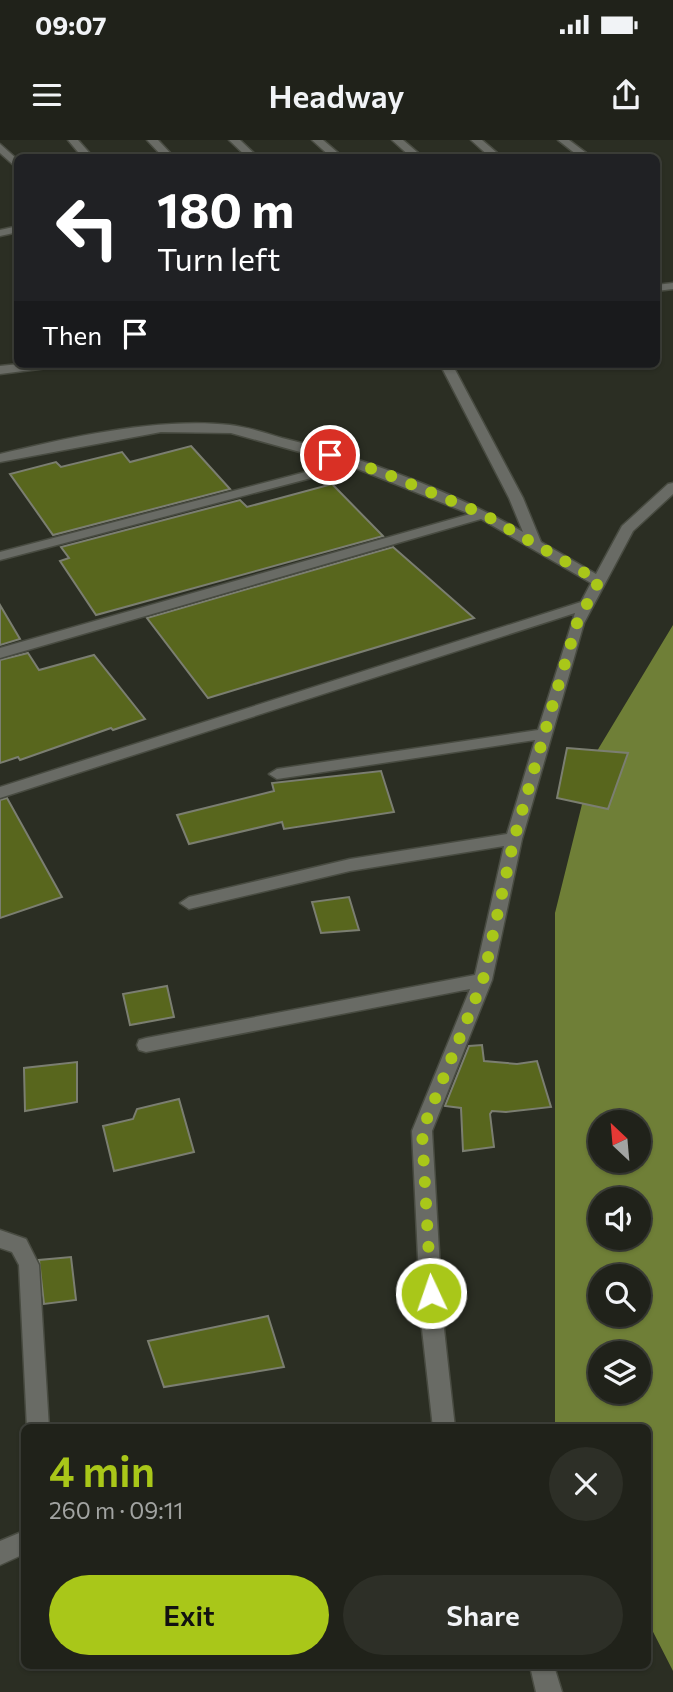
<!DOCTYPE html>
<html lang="en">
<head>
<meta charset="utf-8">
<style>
	body { margin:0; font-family:Commissioner,sans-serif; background:#2d2f27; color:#f1f3f6; height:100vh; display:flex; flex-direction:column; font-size:26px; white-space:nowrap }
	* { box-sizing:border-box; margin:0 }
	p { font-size:23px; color:#a2a4a2 }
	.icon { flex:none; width:38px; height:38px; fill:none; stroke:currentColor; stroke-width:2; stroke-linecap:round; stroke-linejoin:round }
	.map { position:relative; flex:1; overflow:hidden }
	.drawer { position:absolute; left:21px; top:1284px; width:630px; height:245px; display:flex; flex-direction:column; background:#20221a; border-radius:10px; box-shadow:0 2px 5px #0004,0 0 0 2px #3d3f39 }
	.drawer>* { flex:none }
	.hud { position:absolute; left:14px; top:14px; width:646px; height:214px; border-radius:10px; box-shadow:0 2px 5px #0004,0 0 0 2px #3d3f39; background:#202124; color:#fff; overflow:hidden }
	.needle { width:46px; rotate:334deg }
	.tools { position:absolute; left:588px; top:970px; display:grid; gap:14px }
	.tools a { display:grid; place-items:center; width:63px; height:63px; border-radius:50%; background:#20221a; box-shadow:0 2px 5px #0004,0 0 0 2px #3d3f39; font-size:35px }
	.pin { position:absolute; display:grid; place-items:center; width:60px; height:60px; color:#fff; margin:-30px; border:4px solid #fff; border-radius:50%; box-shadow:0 2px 7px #0007 }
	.me { position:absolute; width:77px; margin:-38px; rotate:357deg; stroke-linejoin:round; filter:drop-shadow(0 0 5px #0008) }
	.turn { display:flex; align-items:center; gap:24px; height:147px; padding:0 28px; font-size:32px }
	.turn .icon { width:91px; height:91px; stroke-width:2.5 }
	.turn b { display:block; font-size:49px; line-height:60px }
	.then { display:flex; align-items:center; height:66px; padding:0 28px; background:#0003; gap:14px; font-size:26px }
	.round { display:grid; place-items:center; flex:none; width:74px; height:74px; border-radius:37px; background:#2d2f27 }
	.head { display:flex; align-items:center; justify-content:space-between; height:119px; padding:0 28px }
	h1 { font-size:42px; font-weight:600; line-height:52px; color:#a9c719 }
	.cta { display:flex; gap:14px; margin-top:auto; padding:14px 28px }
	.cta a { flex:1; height:80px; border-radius:42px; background:#a9c719; color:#111; font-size:28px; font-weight:600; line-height:80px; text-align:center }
	.cta a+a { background:#2d2f27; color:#f1f3f6 }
	.status { display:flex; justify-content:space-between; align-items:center; height:49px; padding:0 35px; background:#20221a; direction:ltr }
	.status svg { height:19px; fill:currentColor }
	header { display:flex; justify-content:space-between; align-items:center; height:91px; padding:0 28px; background:#20221a; font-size:32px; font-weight:600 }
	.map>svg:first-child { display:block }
	.water { fill:#6f7f37; fill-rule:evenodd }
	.building { fill:#58661d; stroke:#7b7e71; stroke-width:2 }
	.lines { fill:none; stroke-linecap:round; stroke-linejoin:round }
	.street-casing { stroke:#484b41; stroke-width:3 }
	.street { fill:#696b65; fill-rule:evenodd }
	.route { stroke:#a9c719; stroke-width:12; stroke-dasharray:0 21.6 }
</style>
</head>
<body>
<div class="status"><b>09:07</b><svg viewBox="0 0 49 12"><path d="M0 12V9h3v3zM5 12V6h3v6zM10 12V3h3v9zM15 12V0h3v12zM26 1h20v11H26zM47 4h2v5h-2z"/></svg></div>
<header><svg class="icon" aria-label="menu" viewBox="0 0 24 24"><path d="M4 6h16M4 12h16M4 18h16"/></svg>Headway<svg class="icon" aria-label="share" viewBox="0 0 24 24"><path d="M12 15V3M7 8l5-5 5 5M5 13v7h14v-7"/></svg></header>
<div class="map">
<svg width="673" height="1552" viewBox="0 0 673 1552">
	<rect width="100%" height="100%" fill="#2b2e23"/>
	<!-- water -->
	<path class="water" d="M673 485V1531L648 1482V1288H555V773L594 616ZM600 982H639V1020H600ZM600 1059H639V1097H600ZM600 1136H639V1174H600ZM600 1213H639V1251H600Z"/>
	<!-- building -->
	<path class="building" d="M191 306 230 349 53 395 10 334 56 322 61 327 122 312 130 322Z
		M332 344 383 396 96 475 60 421 69 418 61 407 240 360 247 367Z
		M393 407 474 478 208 558 147 478Z
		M0 465 20 499 0 505Z
		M28 513 39 530 94 515 145 579 113 590 111 588 20 620 18 617 0 623V520Z
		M567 608 628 613 608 669 557 658Z
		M381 631 394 672 284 689 282 682 189 704 177 675 274 651 272 643Z
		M7 658 62 757 0 778V660Z
		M349 757 359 790 321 793 312 762Z
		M167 846 174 877 130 885 123 854Z
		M482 905 484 921 517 924 537 921 551 967 506 972 492 971 490 974 494 1007 463 1011 461 968 445 966 469 906Z
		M77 922V962L25 971 24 928Z
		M179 959 194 1012 114 1031 103 986 133 979 137 969Z
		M71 1117 76 1160 44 1164 39 1120Z
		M268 1176 284 1227 164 1247 148 1201Z"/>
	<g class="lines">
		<!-- street casing -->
		<g class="street-casing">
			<path id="street" d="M68 0H78L94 18H83Z
				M147 0H158L175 18H164Z
				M229 0H240L259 18H248Z
				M312 0H323L344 18H332Z
				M392 0H403L424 18H412Z
				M471 0H482L503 18H491Z
				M558 0H569L593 18H581Z
				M0 4 18 20V29L0 13Z
				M18 86V92L0 96V90Z
				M673 143V149L656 151V145Z
				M19 224H53L47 228 0 234V226Z
				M440 224H452L523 358 541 402 596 434 622 386 668 344 673 343V354L633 391 584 483 522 699 492 840 432 991 443 1180 455 1288H433L421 1180 412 991 470 849 146 912 139 910 137 905 139 900 146 898 475 835 504 706 350 731 189 769 180 763 189 757 350 719 507 694 535 600 277 639 269 634 277 629 538 590 575 473 0 658V647L581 462 591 443 481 379 0 518V508L470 374 353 327 0 420V412L340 323 231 293 161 292 0 322V314C69 297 160 277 230 285 248 287 265 293 282 298 359 316 454 352 523 392L509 358Z
				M0 1090 26 1099 39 1125 49 1288H27L19 1125 12 1112 0 1108Z
				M24 1391V1414L0 1425V1401Z
				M530 1526H554L562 1552H536Z"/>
		</g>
		<!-- street -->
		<use href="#street" class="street"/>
	</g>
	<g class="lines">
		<!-- route -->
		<path class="route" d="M330 315 379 331 483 374 599 441 577 483 557 550 514 699 483 840 422 991 431 1153"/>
	</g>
</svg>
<div class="tools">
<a><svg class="needle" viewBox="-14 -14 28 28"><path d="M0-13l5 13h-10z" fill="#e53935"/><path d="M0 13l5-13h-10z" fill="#a2a4a2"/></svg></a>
<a><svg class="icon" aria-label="sound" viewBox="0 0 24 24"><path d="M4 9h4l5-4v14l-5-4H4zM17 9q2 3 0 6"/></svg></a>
<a><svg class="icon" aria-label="search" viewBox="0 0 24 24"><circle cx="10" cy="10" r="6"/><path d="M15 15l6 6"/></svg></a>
<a><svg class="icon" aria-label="layers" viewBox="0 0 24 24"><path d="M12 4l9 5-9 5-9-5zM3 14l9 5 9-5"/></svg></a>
</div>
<div class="pin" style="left:330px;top:315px;background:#d93025"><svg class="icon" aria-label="arrive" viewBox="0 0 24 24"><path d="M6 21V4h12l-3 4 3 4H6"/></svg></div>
<svg class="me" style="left:431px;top:1153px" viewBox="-20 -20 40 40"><circle r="17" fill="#a9c719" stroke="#fff" stroke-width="3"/><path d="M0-11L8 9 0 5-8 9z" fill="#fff"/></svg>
<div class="hud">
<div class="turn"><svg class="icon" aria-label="left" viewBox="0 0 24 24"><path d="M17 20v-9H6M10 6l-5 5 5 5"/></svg><div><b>180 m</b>Turn left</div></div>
<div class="then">Then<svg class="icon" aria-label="arrive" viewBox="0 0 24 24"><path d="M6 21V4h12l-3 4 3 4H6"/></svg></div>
</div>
<section class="drawer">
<div class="head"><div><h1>4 min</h1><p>260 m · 09:11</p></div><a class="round"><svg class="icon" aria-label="close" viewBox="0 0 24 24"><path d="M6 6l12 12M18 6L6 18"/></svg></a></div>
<div class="cta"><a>Exit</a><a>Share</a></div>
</section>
</div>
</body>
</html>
